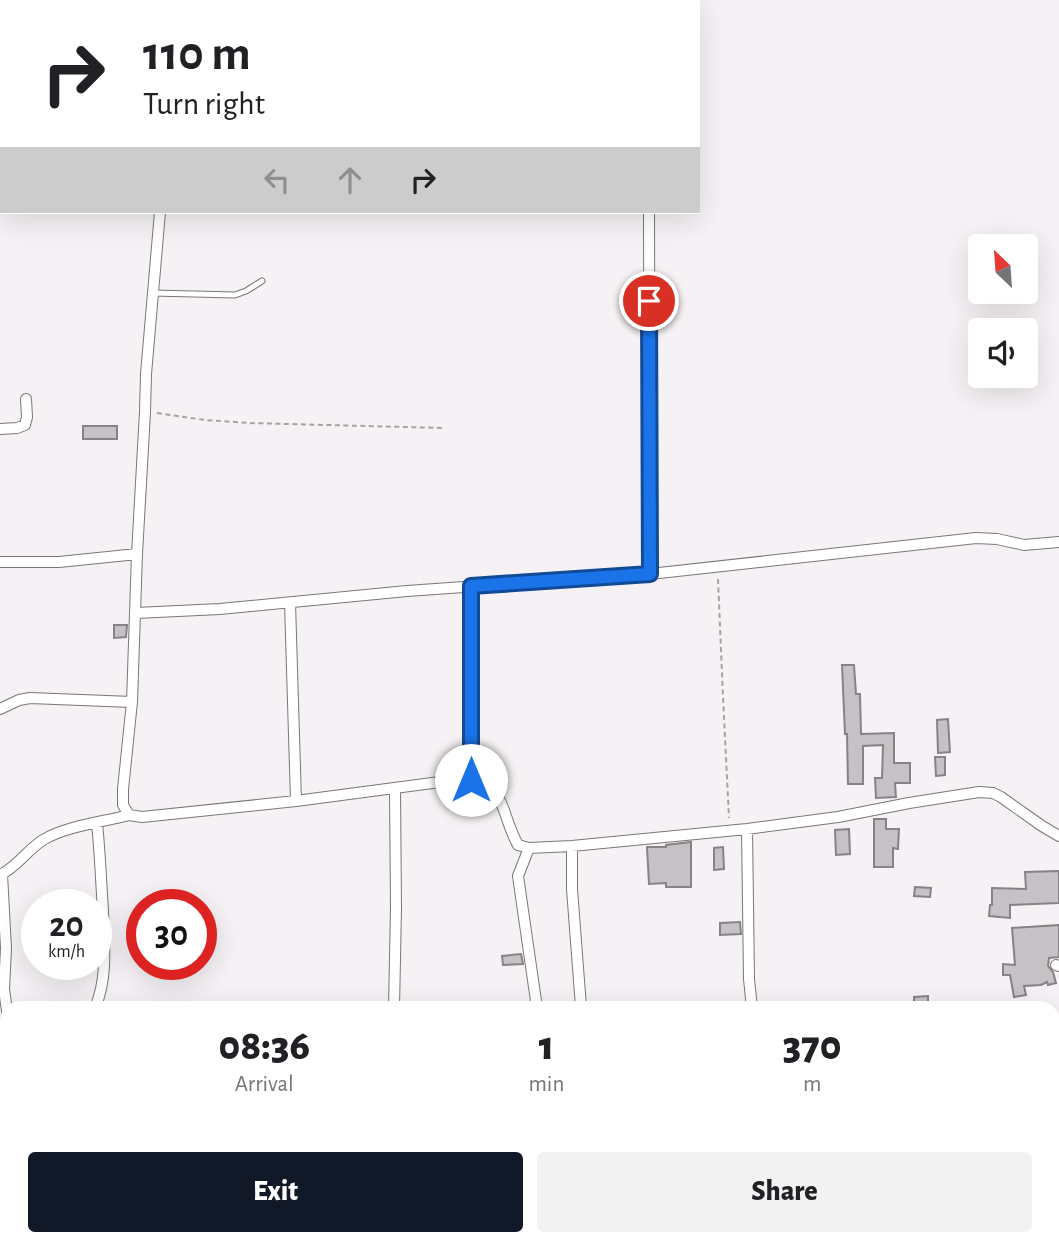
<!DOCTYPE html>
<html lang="en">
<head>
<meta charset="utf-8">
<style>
	body { margin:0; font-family:"Alegreya Sans",sans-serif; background:#f2f2f2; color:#202124; height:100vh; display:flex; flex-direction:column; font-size:26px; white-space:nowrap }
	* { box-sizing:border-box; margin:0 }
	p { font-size:23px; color:#757577 }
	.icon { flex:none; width:38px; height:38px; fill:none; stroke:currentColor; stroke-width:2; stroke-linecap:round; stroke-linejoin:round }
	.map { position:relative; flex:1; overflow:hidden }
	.panel { position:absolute; left:0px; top:1001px; width:1060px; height:245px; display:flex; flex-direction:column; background:#fff; border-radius:21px 21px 0 0; box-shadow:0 7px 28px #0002 }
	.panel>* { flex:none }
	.top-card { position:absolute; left:0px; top:0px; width:700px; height:214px; box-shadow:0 7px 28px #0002; background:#fff; color:#202124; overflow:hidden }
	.needle { width:46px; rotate:335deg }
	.buttons { position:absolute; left:968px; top:234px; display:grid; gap:14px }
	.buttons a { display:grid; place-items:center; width:70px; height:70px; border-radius:7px; background:#fff; box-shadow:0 7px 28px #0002; font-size:35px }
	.speed { position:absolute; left:21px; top:889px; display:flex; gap:14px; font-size:35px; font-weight:700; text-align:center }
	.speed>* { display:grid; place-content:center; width:91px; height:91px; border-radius:50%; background:#fff; box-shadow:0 7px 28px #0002; line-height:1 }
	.speed small { font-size:18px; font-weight:400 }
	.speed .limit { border:10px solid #d22; background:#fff; color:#111 }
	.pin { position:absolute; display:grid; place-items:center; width:60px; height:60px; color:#fff; margin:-30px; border:4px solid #fff; border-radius:50%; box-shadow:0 2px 7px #0007 }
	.me { position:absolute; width:77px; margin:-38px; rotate:0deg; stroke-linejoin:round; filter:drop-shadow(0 0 5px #0008) }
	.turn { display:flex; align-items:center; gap:24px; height:147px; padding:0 28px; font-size:32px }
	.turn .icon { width:91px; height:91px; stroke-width:2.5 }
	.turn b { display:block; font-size:49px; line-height:60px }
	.lanes { display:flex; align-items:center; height:66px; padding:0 28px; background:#0003; justify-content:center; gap:35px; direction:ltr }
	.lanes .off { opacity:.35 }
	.eta { display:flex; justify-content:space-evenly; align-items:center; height:119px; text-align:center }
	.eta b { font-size:42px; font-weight:800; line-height:49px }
	.cta { display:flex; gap:14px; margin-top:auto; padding:14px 28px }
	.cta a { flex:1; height:80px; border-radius:7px; background:#111827; color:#fff; font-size:28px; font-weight:800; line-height:80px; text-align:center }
	.cta a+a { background:#f2f2f2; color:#202124 }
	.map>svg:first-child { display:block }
	.building { fill:#c6c1c5; stroke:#868286; stroke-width:2 }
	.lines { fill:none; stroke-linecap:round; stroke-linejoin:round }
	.lane-casing { stroke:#7a7679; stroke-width:7 }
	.street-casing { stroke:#7a7679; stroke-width:12 }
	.path { stroke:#a5a2a4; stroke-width:2; stroke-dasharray:5 3.5; stroke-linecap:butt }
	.lane { stroke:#fff; stroke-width:5 }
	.street { stroke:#fff; stroke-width:10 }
	.route-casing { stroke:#114b97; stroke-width:18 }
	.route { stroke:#1a73e8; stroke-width:12 }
</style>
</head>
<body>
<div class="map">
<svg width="1059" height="1246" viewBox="0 0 1059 1246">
	<rect width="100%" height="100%" fill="#f5f1f4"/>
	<!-- building -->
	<path class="building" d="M83 426H117V439H83Z
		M114 625H127L126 637 114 638Z
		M842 665H854L856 694H860L861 734 894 733V763H910V783H895L896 797 876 798 875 778H882L883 745 863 746V784H848L847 734H845Z
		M948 719 950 752 938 753 937 720Z
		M935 757H945V775L936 776Z
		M874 819H886V829H899L898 849 893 848V867H874Z
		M849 829 850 854 836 855 835 830Z
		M691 842V887H666V883L649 884 647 847H666V845Z
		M723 847 724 869 714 870V848Z
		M1059 871V903L1010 905V918L989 916 990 905H992V888L1026 889 1025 872Z
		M915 887 931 888 930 897 914 896Z
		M740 922 741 934 720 935V923Z
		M1059 925V957L1049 958 1048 966 1053 972 1056 983 1048 985 1047 982 1041 985 1024 986 1026 995 1014 997 1010 975H1003V964L1015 965 1012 928Z
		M521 954 523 964 503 965 502 956Z
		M928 996V1005L914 1006V997Z"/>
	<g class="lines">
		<!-- lane casing -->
		<g class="lane-casing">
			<path id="lane" d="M152 293 235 295 246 291 262 281"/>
		</g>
		<!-- street casing -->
		<g class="street-casing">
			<path id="street" d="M158 0V2
				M644 0V2
				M160 212 146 374 145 412 137 554 132 702 123 789V805L129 815 142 817 296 801 455 780C509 781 498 809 518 845L529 848 572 846 747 829 838 817 909 803 979 792 993 793 1001 797 1042 826 1059 836
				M649 212 650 574
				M0 429 17 428 25 425 27 417 26 399
				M0 562H59L137 554
				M290 603 296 801
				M136 613 220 609 407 591 650 574 976 538 997 539 1024 545 1059 542
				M0 709 19 700 30 698 132 702
				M471 781V586
				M747 829 749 979 752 1008
				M572 846V889L581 1007
				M529 848 518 876 537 1008
				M2 874 6 948 4 989 7 1011
				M0 875C17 867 27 850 43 840 66 826 103 822 129 815
				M1056 965 1059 966
				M95 1008C108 977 104 944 103 911 101 881 100 852 97 823
				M394 1008 396 908 395 789
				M0 1033H7
				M1057 1055V1070L1059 1075
				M0 1122 7 1121
				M0 1207H7
				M619 1239V1246
				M752 1239V1246"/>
		</g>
		<!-- path -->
		<path class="path" d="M157 413 205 420 250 423 443 428
			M718 579 723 697 729 818"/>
		<!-- lane -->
		<use href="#lane" class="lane"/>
		<!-- street -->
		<use href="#street" class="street"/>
	</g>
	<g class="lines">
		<!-- route casing -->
		<g class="route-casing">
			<path id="route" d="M471 780V586L650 574 649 301"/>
		</g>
		<!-- route -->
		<use href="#route" class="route"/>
	</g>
</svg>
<div class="buttons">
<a><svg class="needle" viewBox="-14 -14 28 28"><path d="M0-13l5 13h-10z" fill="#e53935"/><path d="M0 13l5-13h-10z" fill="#757577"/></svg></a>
<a><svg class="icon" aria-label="sound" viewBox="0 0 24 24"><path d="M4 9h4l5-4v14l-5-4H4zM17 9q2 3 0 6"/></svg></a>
</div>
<div class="speed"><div>20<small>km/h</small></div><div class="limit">30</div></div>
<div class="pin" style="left:649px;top:301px;background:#d93025"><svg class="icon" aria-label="arrive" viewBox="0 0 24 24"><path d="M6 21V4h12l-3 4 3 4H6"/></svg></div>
<svg class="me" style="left:471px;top:780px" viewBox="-20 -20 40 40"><circle r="19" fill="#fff"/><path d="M0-13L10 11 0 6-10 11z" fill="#1a73e8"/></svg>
<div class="top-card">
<div class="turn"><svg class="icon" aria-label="right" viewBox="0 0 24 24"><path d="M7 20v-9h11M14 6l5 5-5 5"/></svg><div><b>110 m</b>Turn right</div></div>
<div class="lanes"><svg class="icon off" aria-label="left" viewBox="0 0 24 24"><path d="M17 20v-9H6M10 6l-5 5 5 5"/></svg><svg class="icon off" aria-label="ahead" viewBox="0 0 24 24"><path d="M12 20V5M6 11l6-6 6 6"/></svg><svg class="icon" aria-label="right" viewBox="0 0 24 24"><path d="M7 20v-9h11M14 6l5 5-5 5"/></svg></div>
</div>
<section class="panel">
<div class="eta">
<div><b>08:36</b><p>Arrival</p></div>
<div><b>1</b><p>min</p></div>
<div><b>370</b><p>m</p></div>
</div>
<div class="cta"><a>Exit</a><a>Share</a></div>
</section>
</div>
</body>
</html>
